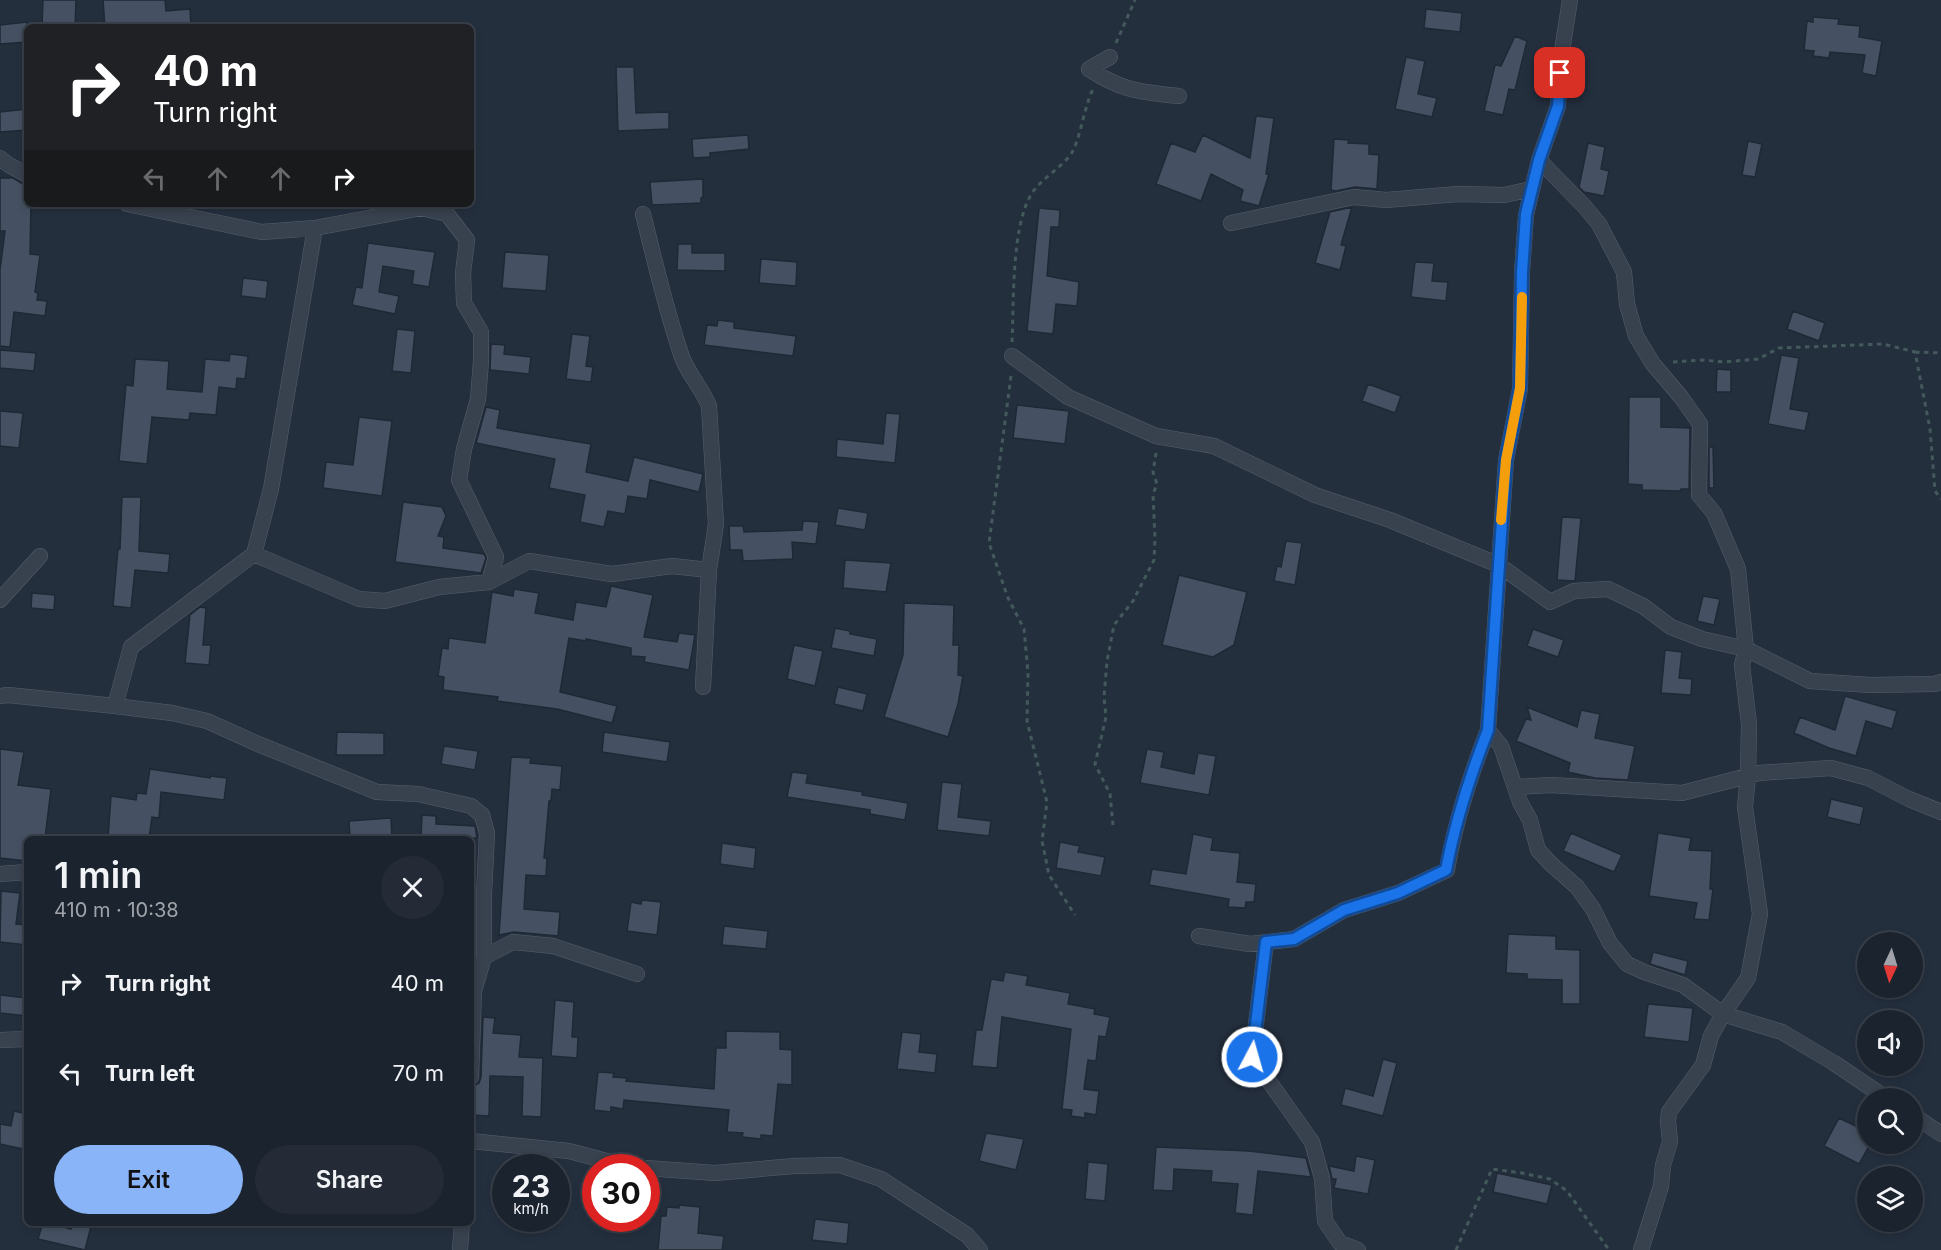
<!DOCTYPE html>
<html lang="en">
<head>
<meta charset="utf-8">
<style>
	body { margin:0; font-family:Inter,sans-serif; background:#242b36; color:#f1f3f6; height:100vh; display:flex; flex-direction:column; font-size:22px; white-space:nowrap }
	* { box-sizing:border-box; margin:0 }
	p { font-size:20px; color:#a0a4aa }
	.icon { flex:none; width:33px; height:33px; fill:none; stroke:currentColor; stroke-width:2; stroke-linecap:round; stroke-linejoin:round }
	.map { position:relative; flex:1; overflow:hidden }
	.drawer { position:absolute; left:24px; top:836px; width:450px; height:390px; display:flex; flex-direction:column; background:#1b232e; border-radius:9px; box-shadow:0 3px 9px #0003,0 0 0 2px #39404a }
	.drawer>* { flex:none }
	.guide { position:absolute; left:24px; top:24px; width:450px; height:183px; border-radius:9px; box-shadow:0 3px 9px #0003,0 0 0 2px #39404a; background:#202124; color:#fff; overflow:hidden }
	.needle { width:39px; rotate:184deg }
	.controls { position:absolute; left:1857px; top:932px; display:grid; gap:12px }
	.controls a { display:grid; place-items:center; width:66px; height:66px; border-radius:50%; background:#1b232e; box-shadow:0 3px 9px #0003,0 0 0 2px #39404a; font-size:30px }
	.speed { position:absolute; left:492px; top:1154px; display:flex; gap:12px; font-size:30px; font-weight:700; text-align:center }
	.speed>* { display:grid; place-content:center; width:78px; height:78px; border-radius:50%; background:#1b232e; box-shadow:0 3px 9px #0003,0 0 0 2px #39404a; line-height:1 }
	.speed small { font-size:15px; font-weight:400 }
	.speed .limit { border:9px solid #d22; background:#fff; color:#111 }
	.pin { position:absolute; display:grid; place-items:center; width:51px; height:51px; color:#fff; margin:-26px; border-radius:12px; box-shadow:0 3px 9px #0006 }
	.me { position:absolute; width:66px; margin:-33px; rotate:6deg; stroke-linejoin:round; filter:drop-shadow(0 0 4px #0008) }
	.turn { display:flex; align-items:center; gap:21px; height:126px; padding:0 30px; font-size:27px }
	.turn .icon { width:78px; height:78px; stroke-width:2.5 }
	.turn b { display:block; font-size:42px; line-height:51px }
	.lanes { display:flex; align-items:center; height:57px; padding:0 30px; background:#0003; justify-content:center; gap:30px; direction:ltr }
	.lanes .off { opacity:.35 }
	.round { display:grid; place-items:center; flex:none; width:63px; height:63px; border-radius:32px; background:#242b36 }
	.overview { display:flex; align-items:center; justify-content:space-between; height:102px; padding:0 30px }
	h1 { font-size:36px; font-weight:600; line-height:45px }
	.cta { display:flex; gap:12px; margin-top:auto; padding:12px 30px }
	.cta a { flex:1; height:69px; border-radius:36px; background:#8ab4f8; color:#111; font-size:24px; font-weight:600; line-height:69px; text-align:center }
	.cta a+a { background:#242b36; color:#f1f3f6 }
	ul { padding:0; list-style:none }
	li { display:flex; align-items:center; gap:18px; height:90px; padding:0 30px }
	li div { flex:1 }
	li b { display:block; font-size:22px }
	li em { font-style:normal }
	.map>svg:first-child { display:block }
	.building { fill:#455162; stroke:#1f2835; stroke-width:1.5 }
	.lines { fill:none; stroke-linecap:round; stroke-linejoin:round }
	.street-casing { stroke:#565f6c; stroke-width:16 }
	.path { stroke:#44595c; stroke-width:3; stroke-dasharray:4.5 4.5; stroke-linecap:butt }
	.street { stroke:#38414e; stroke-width:15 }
	.route-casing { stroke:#114b97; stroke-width:15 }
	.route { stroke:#1a73e8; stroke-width:10 }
	.slow { stroke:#f59e0b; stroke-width:10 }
</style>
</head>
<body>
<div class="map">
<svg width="1941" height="1250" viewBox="0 0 1941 1250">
	<rect width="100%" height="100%" fill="#242f3e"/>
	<!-- building -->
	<path class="building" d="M43 0H76L75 27H42Z
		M103 0H165L166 11 190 9 191 27H105Z
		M1426 9 1462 13 1460 32 1424 28Z
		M1813 17 1839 19 1838 24 1860 26 1859 37 1882 41 1876 76 1862 73 1865 55 1830 52 1829 58 1813 56 1814 51 1804 50 1807 21 1813 22Z
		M27 22V42L0 44V25Z
		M1515 36 1527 41 1515 90 1509 89 1503 115 1484 111 1495 65 1501 66Z
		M1406 57 1425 61 1418 94 1437 98 1432 117 1395 109Z
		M616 67H634L636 113 669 112V129L618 131Z
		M27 109V130L0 132V112Z
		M1256 116 1274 118 1266 174H1269L1259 206 1240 201 1243 190 1211 174 1201 201 1156 184 1171 143 1195 152 1203 135 1250 158Z
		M748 135 749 149 710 153V157L693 158 692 139Z
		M1334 139 1349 140 1348 143 1369 144V154L1379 155 1377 189 1355 187 1336 191 1331 190Z
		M1748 141 1762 144 1755 177 1742 175Z
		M1588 143 1605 147 1601 169 1609 171 1604 196 1584 192 1579 187Z
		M0 178H13L23 184V186H27V204H31L30 254 40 255 35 292 38 293 37 300 47 301 45 316 14 312 10 347 0 346V270L5 231H0Z
		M703 179V197L701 198V203L652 205 650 182Z
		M1352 207 1341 245 1346 246 1340 270 1315 263 1330 212Z
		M1039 208 1060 210 1059 227H1051L1047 276 1079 282 1077 306 1056 304 1053 334 1027 331Z
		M368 243 435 252 429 287 412 284 414 271 383 266 379 292 399 296 395 314 352 305 356 287 362 288Z
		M678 244H692V253H725V271L677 270Z
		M505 252 549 255 546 291 502 288Z
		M761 259 797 262 796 286 759 283Z
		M1415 262 1434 263 1432 281 1448 282 1446 301 1411 297Z
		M243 278 268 281 266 299 241 296Z
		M1793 311 1825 323 1819 341 1787 329Z
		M718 320 734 322V328L796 336 793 356 704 345 707 325 717 326Z
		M397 329 415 331 411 373 392 371Z
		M572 334 590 336 586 366 593 367 591 382 566 379Z
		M491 344 505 345 504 354 531 357 529 374 490 370Z
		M0 350 36 353 34 371 0 368Z
		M230 354 248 356 245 379 237 378 236 389 219 387 216 415 190 413 189 420 152 417 147 464 119 461 126 385 133 386 135 359 169 361 167 389 202 392 205 359 229 361Z
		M1781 355 1799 358 1790 409 1809 412 1805 431 1768 424Z
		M1717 369 1731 370V392H1716Z
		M1368 384 1401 396 1395 413 1362 401Z
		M1629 397H1661V427L1690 428 1689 489H1681V491L1642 490V485L1628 484Z
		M1017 405 1069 411 1065 444 1013 438Z
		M486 407 500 410 497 428 591 444 586 472 628 481 634 457 703 474 699 492 650 480 647 499 628 496 625 514 608 511 604 527 580 522 585 495 549 488 555 459 476 443Z
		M0 411 23 413 19 448 0 446Z
		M886 413 900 414 895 463 836 457 837 439 883 444Z
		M359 417 392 421 382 496 323 488 326 462 353 465Z
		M1709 447H1713L1714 488H1709Z
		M122 497H141L139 551 170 554 168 573 135 570 131 608 113 606 118 549H120Z
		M403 502 442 507 446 516 438 536 444 537 443 548 484 554 486 558 481 573 395 562Z
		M838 508 868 513 865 530 835 525Z
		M1562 517 1581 518 1575 581 1557 580Z
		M803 521 819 522 816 544 792 542 793 559 743 561 742 550H730L729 526H743L744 532 802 530Z
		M1286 541 1302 543 1295 585 1274 581 1277 566 1281 567Z
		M845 560 891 563 886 592 843 588Z
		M1179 575 1247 592 1234 645 1213 657 1162 645Z
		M611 586 653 595 644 637 677 642 679 633 695 635 689 670 644 662 645 657 631 656V648L586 639V641L569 638 560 692 617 706 612 723 557 709 497 701 498 697 443 690 444 677 438 676 442 648 448 649 449 638 485 643 492 592 513 596 514 589 539 593 535 613 573 620 576 602 606 607Z
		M32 593 55 595 54 610 31 608Z
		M1703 596 1720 599 1714 625 1697 621Z
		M904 603 954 605 953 645H959L958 675 963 676 958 704 948 737 884 717 903 655Z
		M200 607 206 608 203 645H211L209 665 185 663 190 615Z
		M835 628 850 631V634L877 639 874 656 831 648Z
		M1533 629 1564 640 1558 657 1527 646Z
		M794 645 823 651 815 686 787 679Z
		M1665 650 1682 652 1679 678 1692 679 1691 695 1661 693Z
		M838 687 867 694 863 711 834 704Z
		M1845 696 1897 711 1892 729 1866 721 1856 756 1829 748 1794 733 1800 717 1835 730Z
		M1527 707 1577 727 1581 710 1600 714 1595 738 1635 746 1628 780 1595 778 1568 772 1570 763 1516 741 1526 719 1531 720Z
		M337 732 384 733V755H336Z
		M604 732 670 742 667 762 602 752Z
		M444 746 478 751 475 770 441 764Z
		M0 749 24 752 18 785 51 789 45 838H27V861L0 858Z
		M1147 749 1164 752 1161 767 1194 774 1198 753 1216 756 1209 795 1140 783Z
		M511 757 531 758 530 763 562 766 560 790 552 789 551 801H549L544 858H547L546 876 526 875 524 909 560 912 558 936 514 932 499 935Z
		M150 769 210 778V776L227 778 224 800 161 792 159 818 152 817 149 838H108L111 796 136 800 137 793 146 794Z
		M792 772 808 774 806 783 863 792 862 795 908 803 905 820 870 814V810L787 797Z
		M942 782 962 784 958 817 991 821 989 836 937 830Z
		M1831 799 1864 807 1860 825 1827 817Z
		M422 815 436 816V824L475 826 477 838H421Z
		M391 818 392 838H350L349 821Z
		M1571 833 1622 855 1614 872 1563 851Z
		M1658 833 1691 838 1689 850 1712 851 1710 889H1713L1709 920 1694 919 1697 903 1649 896Z
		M1193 834 1213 838 1211 850 1240 853 1237 882 1256 884 1254 902H1246L1245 908 1228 907 1229 899 1149 885 1152 869 1186 874Z
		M1060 842 1080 846 1078 852 1105 857 1101 876 1056 868Z
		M722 843 756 848 754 869 720 864Z
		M1 891 20 893 16 924 27 925V945L0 942Z
		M642 900 661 902 657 935 627 931 631 902 641 904Z
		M724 926 768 931 766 949 722 945Z
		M1508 934 1556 936V949L1580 950V1004H1562V980L1527 979V974L1506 973Z
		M1653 952 1688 961 1685 975 1650 964Z
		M1005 972 1028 976 1026 985 1070 993 1068 1004 1095 1009 1094 1014 1110 1017 1106 1037 1099 1036 1096 1061 1088 1060 1084 1089 1099 1091 1096 1115 1085 1113V1118L1071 1116 1072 1110 1062 1109 1071 1029 1002 1017 997 1068 972 1066 976 1030H982L991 979 1003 981Z
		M0 995 27 998V1016L0 1013Z
		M555 1000 574 1002 572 1037H578L577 1058 551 1056Z
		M1648 1004 1693 1008 1689 1042 1644 1037Z
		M483 1017 495 1018 493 1033 521 1035 519 1057 543 1058 541 1117 522 1116 523 1077 490 1076 489 1116 471 1115 472 1087 479 1083 481 1077Z
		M726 1031 780 1032V1049L792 1050V1085L778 1084 773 1136 761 1135V1139L742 1137 743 1133 727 1132 729 1110 624 1100 623 1109 611 1107V1112L594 1110 598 1072 614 1073 613 1077 627 1078 626 1081 714 1089 716 1048H726Z
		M902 1032 921 1034 919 1052 937 1054 935 1073 897 1069Z
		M1383 1059 1397 1063 1383 1116 1341 1105 1345 1088 1373 1096Z
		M14 1111 27 1114V1130L23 1149 0 1144V1124L11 1126Z
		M1839 1118 1868 1132V1148L1859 1164 1824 1146Z
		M986 1133 1024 1139 1016 1170 979 1161Z
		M1156 1147 1249 1151 1306 1158 1311 1177 1258 1171 1253 1215 1235 1213 1238 1184 1211 1182 1212 1171 1174 1169 1173 1191 1153 1190Z
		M1356 1156 1375 1160 1368 1194 1334 1188 1336 1179H1332L1329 1166 1354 1171Z
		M1088 1162 1108 1164 1105 1201 1085 1199Z
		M1497 1173 1552 1185 1547 1204 1493 1192Z
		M679 1205 700 1207 698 1233 724 1236 722 1250H658L661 1216H666L667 1207 679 1208Z
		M815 1219 849 1223 847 1244 812 1240Z
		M43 1222 71 1229 73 1222 91 1226 85 1250 38 1239Z"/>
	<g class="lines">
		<!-- street casing -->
		<g class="street-casing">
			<path id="street" d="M1110 57 1089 69C1122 91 1141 92 1179 96
				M0 158 9 165 27 175
				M1539 160 1585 207 1599 224 1624 272 1627 304 1636 336 1653 364 1681 397 1700 424 1699 495 1714 513 1738 569 1746 649 1742 665 1749 724 1748 776 1745 807 1760 914 1748 978 1723 1014 1782 1032 1834 1063 1886 1098
				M127 204 262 232 315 228 421 208 447 214 467 240 463 273 464 303 481 332V361L478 399 464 449 459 480 496 557 489 582
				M643 214C655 262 666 311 682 357 688 374 702 388 709 406L716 524 709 570 703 687
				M1231 223 1354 197 1386 200 1458 194 1504 195 1532 189
				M1012 356 1068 397 1156 436 1214 446 1315 495 1390 520 1499 565 1550 602 1574 591 1608 589 1643 606 1671 627 1702 639 1746 649 1810 681 1870 685 1934 684 1941 682
				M254 554 271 489 315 228
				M0 600 40 556
				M0 696 8 695 115 706 131 647 254 554 359 599 385 601 439 587 489 582 529 561 612 574 672 566 709 570
				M115 706 172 713 207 721 258 744 377 792 418 794 471 806 482 815 487 833 484 894V957
				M1488 730 1501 746 1520 802 1530 820 1538 850 1551 864 1577 887 1593 909 1610 943 1627 964 1644 972 1683 985 1723 1014 1711 1036 1703 1065 1669 1112 1668 1121 1670 1142 1663 1165 1661 1186 1641 1250
				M1515 787 1551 785 1682 793 1759 773 1831 768 1868 778 1909 799 1941 812
				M0 874 27 872
				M1199 936 1250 944 1294 939 1344 910 1398 893 1447 870C1455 822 1470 776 1488 730L1506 460 1520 389 1522 272 1526 215 1539 160 1558 106 1561 57 1570 0
				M1266 942 1252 1057 1312 1142 1322 1178 1325 1221 1340 1243 1358 1250
				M0 1040 27 1039
				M471 1077 474 991 484 957 513 942 553 946 637 974
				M1912 1114 1941 1134
				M471 1141 569 1151 629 1167
				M646 1168 715 1173 794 1166 840 1165 881 1179 967 1235 980 1250
				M460 1250 462 1222"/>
		</g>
		<!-- path -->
		<path class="path" d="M1116 43 1135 0
			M1012 342C1014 303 1011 226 1032 193 1042 178 1060 169 1071 154 1080 141 1084 107 1093 89
			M1915 352 1941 353
			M1673 362 1702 360 1724 362 1758 359 1779 348 1883 344 1915 352 1930 429 1935 491 1941 499
			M1011 376 989 543 1008 598 1024 629 1028 673 1027 721 1047 802 1042 841 1049 875 1075 915
			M1113 825 1110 794 1095 764 1106 717 1104 697 1107 661 1114 625 1133 601 1154 560 1155 539 1153 494 1157 484 1153 472 1156 453
			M1456 1250 1492 1169 1522 1173 1550 1179 1567 1191 1609 1250"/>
		<!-- street -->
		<use href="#street" class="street"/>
	</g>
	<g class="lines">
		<!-- route casing -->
		<g class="route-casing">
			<path id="route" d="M1252 1057 1266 942 1294 939 1344 910 1398 893 1446 870C1455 822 1470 776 1488 730L1506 460 1520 388 1522 272 1526 214 1539 160 1558 106 1560 73"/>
		</g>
		<!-- route -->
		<use href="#route" class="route"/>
		<!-- slow -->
		<path class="slow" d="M1501 520 1506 460 1520 388 1522 297"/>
	</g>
</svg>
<div class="controls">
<a><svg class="needle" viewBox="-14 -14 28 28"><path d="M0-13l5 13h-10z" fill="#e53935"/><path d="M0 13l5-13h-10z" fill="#a0a4aa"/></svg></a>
<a><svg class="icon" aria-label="sound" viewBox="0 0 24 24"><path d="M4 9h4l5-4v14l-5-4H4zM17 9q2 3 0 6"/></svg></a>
<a><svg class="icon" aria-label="search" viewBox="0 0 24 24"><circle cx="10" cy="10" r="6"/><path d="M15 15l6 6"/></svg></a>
<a><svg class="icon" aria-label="layers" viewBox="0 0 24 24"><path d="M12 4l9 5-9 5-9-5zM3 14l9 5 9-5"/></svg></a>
</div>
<div class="speed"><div>23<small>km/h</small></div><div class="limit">30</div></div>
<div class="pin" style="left:1560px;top:73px;background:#d93025"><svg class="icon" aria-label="arrive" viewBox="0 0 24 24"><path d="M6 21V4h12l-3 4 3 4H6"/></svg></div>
<svg class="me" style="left:1252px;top:1057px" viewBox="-20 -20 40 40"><circle r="17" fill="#1a73e8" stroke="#fff" stroke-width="3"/><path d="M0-11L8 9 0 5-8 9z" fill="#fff"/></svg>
<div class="guide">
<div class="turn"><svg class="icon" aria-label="right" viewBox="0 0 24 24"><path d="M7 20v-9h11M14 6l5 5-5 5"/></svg><div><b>40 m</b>Turn right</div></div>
<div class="lanes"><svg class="icon off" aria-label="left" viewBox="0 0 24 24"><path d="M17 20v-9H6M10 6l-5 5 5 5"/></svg><svg class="icon off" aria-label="ahead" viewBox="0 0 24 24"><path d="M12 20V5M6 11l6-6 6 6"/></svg><svg class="icon off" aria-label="ahead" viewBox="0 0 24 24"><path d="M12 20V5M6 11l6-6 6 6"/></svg><svg class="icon" aria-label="right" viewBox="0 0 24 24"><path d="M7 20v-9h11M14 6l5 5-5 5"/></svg></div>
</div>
<section class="drawer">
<div class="overview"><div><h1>1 min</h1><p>410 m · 10:38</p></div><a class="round"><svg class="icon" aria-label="close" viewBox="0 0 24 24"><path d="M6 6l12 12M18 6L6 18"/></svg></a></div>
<ul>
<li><svg class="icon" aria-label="right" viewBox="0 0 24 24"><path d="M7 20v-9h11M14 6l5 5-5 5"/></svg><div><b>Turn right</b></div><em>40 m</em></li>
<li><svg class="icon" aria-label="left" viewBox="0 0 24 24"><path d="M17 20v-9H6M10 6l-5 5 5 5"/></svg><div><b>Turn left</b></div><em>70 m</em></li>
</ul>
<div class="cta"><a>Exit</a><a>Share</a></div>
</section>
</div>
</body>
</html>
